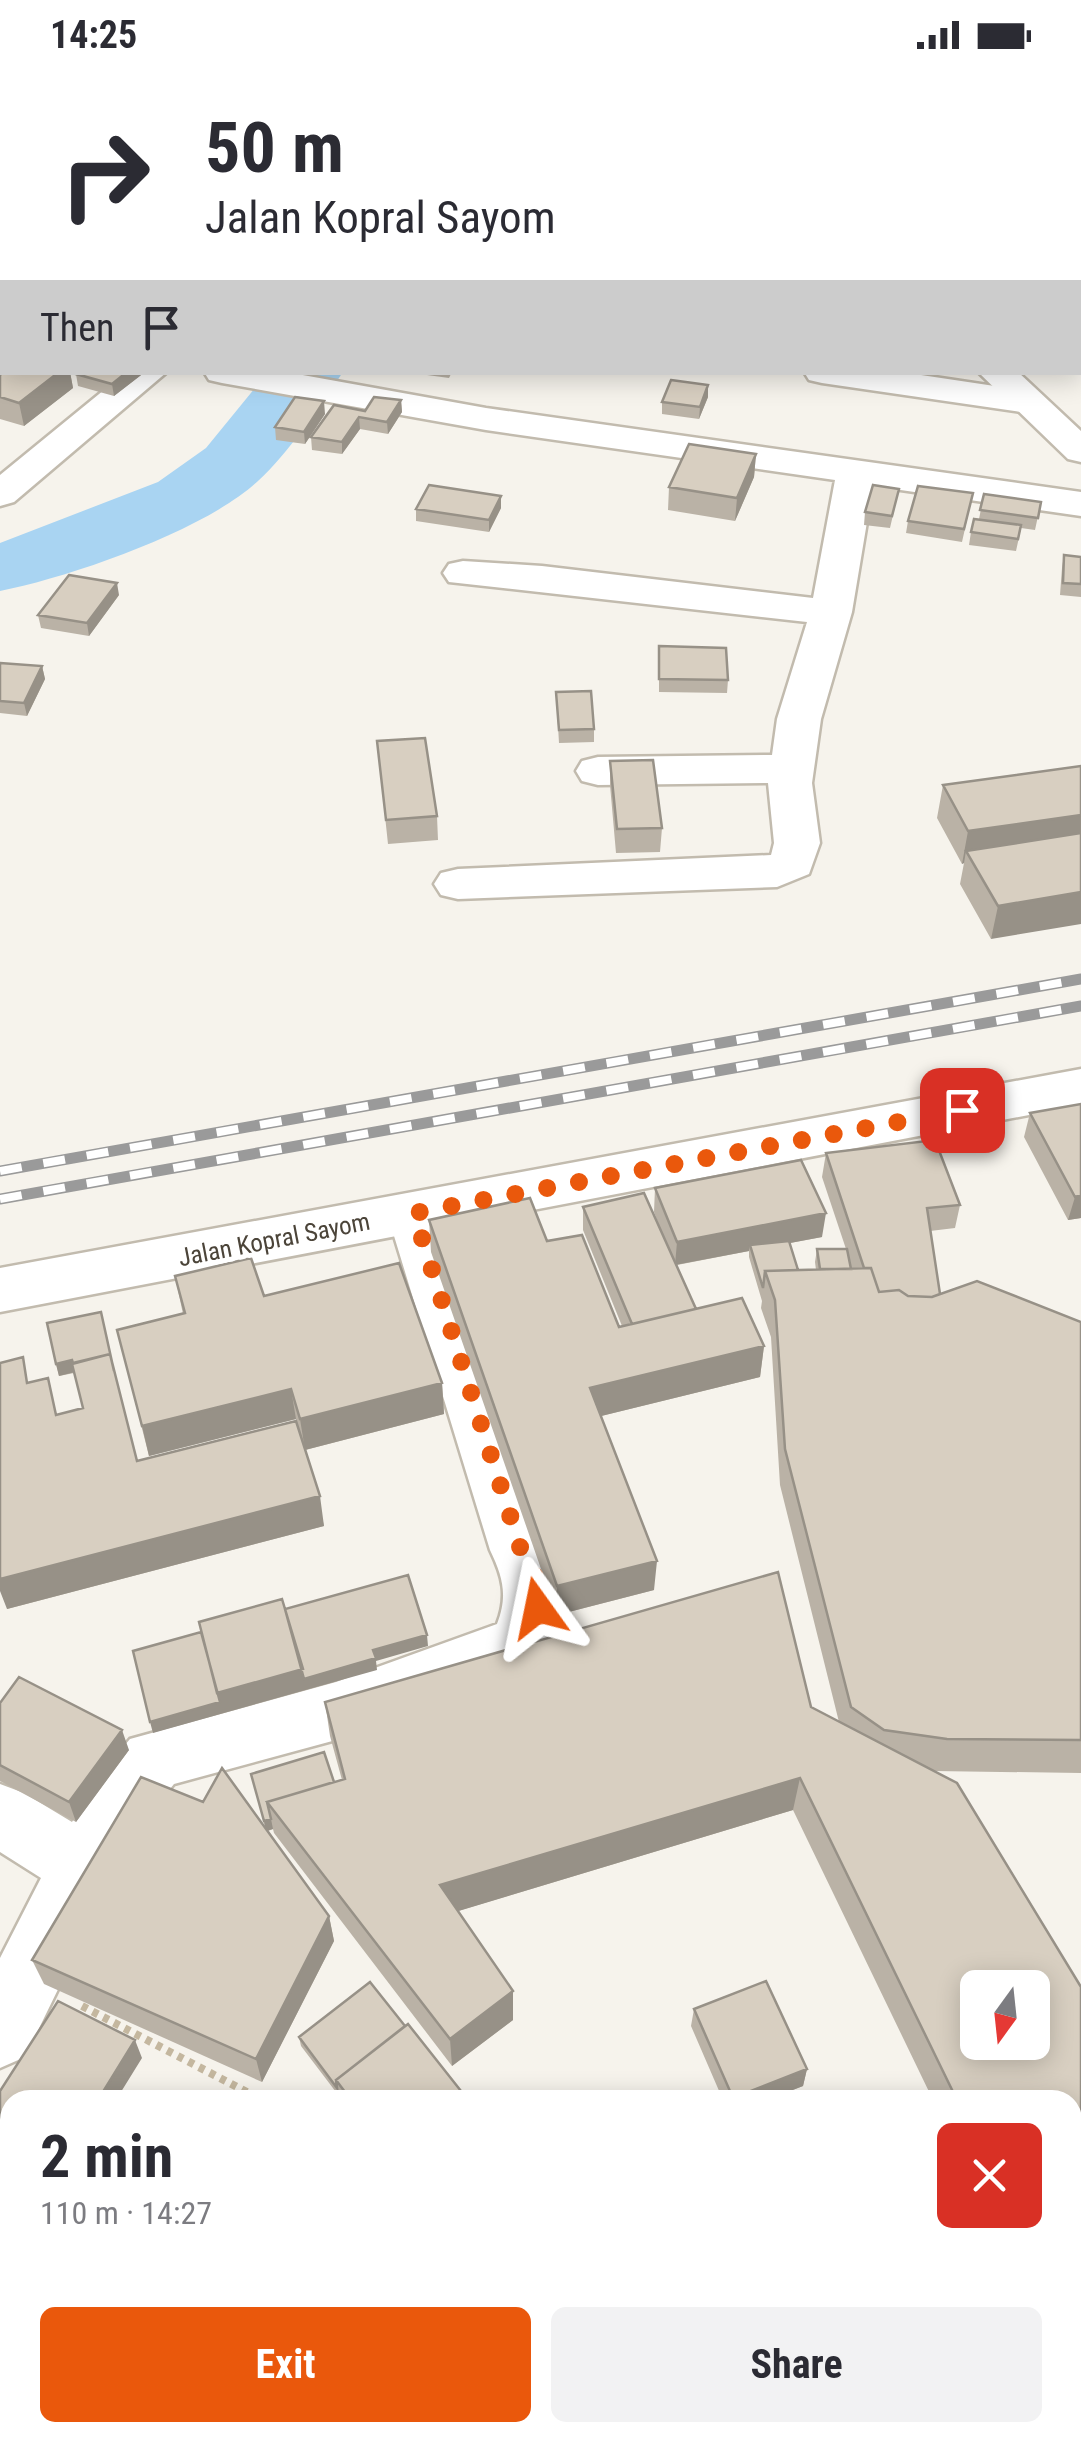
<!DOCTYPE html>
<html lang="en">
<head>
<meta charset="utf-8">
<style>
	body { margin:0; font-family:"Roboto Condensed",sans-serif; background:#f2f2f3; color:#2b2b33; height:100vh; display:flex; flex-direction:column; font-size:38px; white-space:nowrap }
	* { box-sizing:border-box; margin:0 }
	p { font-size:32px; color:#7c7c81 }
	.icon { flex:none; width:55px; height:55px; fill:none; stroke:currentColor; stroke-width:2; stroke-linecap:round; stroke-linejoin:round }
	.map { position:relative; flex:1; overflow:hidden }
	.sheet { position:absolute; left:0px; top:2020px; width:1082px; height:352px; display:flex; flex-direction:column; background:#fff; border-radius:30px 30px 0 0; box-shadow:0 5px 25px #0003 }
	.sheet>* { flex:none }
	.banner { position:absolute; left:0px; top:0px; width:1082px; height:305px; box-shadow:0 5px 25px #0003; background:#fff; color:#2b2b33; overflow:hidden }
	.needle { width:65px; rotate:195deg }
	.controls { position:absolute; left:960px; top:1900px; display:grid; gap:20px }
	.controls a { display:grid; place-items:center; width:90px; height:90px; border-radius:15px; background:#fff; box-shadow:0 5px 25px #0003; font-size:50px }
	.pin { position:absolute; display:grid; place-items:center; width:85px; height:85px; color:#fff; margin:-42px; border-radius:20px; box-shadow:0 5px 15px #0006 }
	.me { position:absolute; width:110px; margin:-55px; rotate:348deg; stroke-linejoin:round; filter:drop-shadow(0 0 8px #0008) }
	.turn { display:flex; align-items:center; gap:35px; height:210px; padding:0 40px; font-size:45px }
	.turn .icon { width:130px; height:130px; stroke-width:2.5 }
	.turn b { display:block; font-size:70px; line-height:85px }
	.then { display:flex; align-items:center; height:95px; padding:0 40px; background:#0003; gap:20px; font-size:38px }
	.round { display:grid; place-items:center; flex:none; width:105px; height:105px; border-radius:15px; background:#f2f2f3 }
	.summary { display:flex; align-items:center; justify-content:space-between; height:170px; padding:0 40px }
	h1 { font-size:60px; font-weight:700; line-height:75px }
	.primary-button { display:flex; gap:20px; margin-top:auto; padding:20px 40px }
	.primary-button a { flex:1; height:115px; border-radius:15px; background:#ea580c; color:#fff; font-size:40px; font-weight:700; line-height:115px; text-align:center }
	.primary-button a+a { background:#f2f2f3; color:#2b2b33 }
	.status { display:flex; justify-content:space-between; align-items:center; height:70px; padding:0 50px; background:#fff; direction:ltr }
	.status svg { height:28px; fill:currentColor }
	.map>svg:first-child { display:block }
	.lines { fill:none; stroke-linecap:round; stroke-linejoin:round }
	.river { fill:#a9d4f2; fill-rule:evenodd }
	.minor-casing { stroke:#c2bbae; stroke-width:5 }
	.tertiary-casing { stroke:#c2bbae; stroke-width:5 }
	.trunk-casing { stroke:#e0a43c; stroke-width:5 }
	.path { stroke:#c4b79f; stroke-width:8; stroke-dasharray:6 6; stroke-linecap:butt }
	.minor { fill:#fff; fill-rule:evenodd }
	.tertiary { fill:#fff; fill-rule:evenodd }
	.trunk { fill:#ffd985; fill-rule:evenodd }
	.rail-casing { stroke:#9a9a9a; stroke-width:11 }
	.rail { stroke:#fff; stroke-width:8; stroke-dasharray:22; stroke-linecap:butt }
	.wall { fill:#bab2a6 }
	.shaded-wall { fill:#979187 }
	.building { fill:#d8cfc1; stroke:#979187; stroke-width:2.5; fill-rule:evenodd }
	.route { stroke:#ea580c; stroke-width:18; stroke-dasharray:0 32.4 }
	.labels { text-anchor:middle; stroke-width:10; stroke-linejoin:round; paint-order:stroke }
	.street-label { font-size:25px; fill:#4b4439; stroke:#fff }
</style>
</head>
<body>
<div class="status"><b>14:25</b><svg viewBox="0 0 49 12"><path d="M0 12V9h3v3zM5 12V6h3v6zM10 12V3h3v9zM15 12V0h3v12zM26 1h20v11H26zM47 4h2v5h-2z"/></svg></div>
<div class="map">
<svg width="1081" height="2372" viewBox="0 0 1081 2372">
	<rect width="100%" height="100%" fill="#f6f3ec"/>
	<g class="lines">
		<!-- river -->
		<path class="river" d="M41 0H128L129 2H43Z
			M268 302H343C320 336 288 384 258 411 206 460 71 507 0 521V473L158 412 206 378Z"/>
		<!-- minor casing -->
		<g class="minor-casing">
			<path id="minor" d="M126 302H167L14 432 0 436V405Z
				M204 302H286L486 338 1081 422V446L873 416 852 542 821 649 812 713 820 773 809 804 777 817 458 829 441 825 434 814 441 803 458 799 771 785 774 773 768 713 598 715 582 711 576 701 582 691 598 687 772 685 777 649 807 552 449 512 443 503 449 494 463 491 542 496 813 528 835 410 486 360 222 313 209 310Z
				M804 302H901L1028 321 1041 324 1046 332 1041 340 1028 343 822 313 809 310Z
				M414 1123 433 1129 441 1143 550 1475C575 1526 566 1544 542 1594L336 1670 174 1714 153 1740 107 1819 25 1987 0 1998V1888L41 1808 0 1782V1714L24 1723 72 1752 107 1696 130 1669 336 1612 497 1554C508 1526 503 1507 490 1480L387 1143 395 1129Z"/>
		</g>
		<!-- tertiary casing -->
		<g class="tertiary-casing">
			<path id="tertiary" d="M662 0H693L694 2H664Z
				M978 302H1018L1081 361V392L1068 389Z
				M1081 999V1035L0 1242V1198Z"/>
		</g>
		<!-- trunk casing -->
		<g class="trunk-casing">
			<path id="trunk" d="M817 0H864L865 2H819Z
				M1080 20H1081V38H1080Z"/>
		</g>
		<!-- path -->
		<path class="path" d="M82 1936 262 2030
			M544 2362 550 2372"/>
		<!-- minor -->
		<use href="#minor" class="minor"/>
		<!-- tertiary -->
		<use href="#tertiary" class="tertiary"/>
		<!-- trunk -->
		<use href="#trunk" class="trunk"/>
		<!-- rail casing -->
		<g class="rail-casing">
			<path id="rail" d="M0 1101 1081 909
				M0 1129 1081 936"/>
		</g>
		<!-- rail -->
		<use href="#rail" class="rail"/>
	</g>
	<!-- wall -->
	<path class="wall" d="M541 0H599V2H543Z
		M4 302H70L73 318 24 356 0 349V305Z
		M145 302 114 326 78 316 76 304Z
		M405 302H452L449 308Z
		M708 315V327L699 349 662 344V332Z
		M401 330 402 342 388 364 360 359 342 384 312 380 311 367 365 341Z
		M325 344 305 374 276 370 275 357Z
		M756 384 754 407 735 451 668 440 669 417Z
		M899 419 890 458 864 455 865 442Z
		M973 423 962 472 906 463 908 451Z
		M984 424 1041 432 1035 460 1021 458 1016 481 969 475 971 462 979 449Z
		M501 426V438L489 462 416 451V439Z
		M1064 485 1081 487V527L1060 525 1062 498Z
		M119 525 89 566 41 558 38 545Z
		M659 589 728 610 727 623 659 622Z
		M0 593 42 596 45 609 27 646 0 643Z
		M556 622 594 659V672L559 673Z
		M377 671 437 746 438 770 388 774Z
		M610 691 662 758 660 782 616 783 610 715Z
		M1081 696 991 869 960 814 964 793 962 794 937 748 943 715Z
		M1081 1034V1148L1068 1150 1024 1067 1030 1043Z
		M826 1083 960 1135 955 1158 930 1161 940 1224 1081 1252V1703L934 1701 1081 1917V2261L1072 2262V2030H933L793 1740 458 1841 513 1921V1950L452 1996 274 1763 273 1759 268 1761 329 1846 334 1871 262 2012 44 1914 32 1890 265 1757 251 1704 334 1712 342 1710 330 1666 325 1632 811 1637 839 1652 780 1415 771 1267 761 1238 762 1231 749 1187V1181L677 1195 696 1239 764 1276 760 1307 601 1346 654 1520 557 1545 431 1182 429 1150 547 1171 619 1257 622 1256 583 1160V1137L662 1163 654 1142 655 1118 822 1167 790 1173 798 1200H816L815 1192 817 1179H846L822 1107Z
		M175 1206 264 1226 442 1313 444 1344 305 1380 324 1456 7 1539 30 1312 58 1345 83 1338 74 1303 59 1306 56 1294 116 1312 137 1391 299 1362 296 1349 149 1386 117 1260 183 1244Z
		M0 1633 129 1680 76 1752 0 1711Z
		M694 1939 807 1999 803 2016 767 2030H723L691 1956Z
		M299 1967 462 2030H342L301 1976Z
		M142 1988 10 2030V2130L0 2124V2021Z
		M10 2210V2265L0 2260V2227Z
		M396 2362H539L544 2372H408Z"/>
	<!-- shaded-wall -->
	<path class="shaded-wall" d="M559 0H599V2H559Z
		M2 59V82L0 83V60Z
		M59 302H70L73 318 24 356 19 333Z
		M127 302H145L114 326 112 314Z
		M708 315V327L699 349 700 337Z
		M401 330 402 342 388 364 387 352Z
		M324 331 325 344 305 374 304 362Z
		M359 347 360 359 342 384V372Z
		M756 384 754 407 735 451 737 428Z
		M501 426V438L489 462V450Z
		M117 513 119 525 89 566 87 553Z
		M42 596 45 609 27 646 24 633Z
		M1081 745V776L966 781 964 793 962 794 968 761Z
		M1081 822V854L991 869 998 836Z
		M1081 1125V1148L1068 1150 1075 1127Z
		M826 1143 822 1167 752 1180 750 1175 749 1181 675 1195 677 1172Z
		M764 1276 760 1307 589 1349 590 1318Z
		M72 1290 75 1302 59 1306 56 1294Z
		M442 1313 444 1344 305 1380 300 1349Z
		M291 1319 296 1349 149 1386 142 1356Z
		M320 1426 324 1456 7 1539 0 1521V1509Z
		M657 1491 654 1520 557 1545V1516Z
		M427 1565 428 1576 376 1591 377 1600 153 1663 150 1652 217 1623Z
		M122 1660 129 1680 76 1752 69 1732Z
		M800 1708 793 1740 442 1846 440 1815Z
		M271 1749 273 1759 266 1761 264 1751Z
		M329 1846 334 1871 262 2012 256 1989Z
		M513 1921V1950L452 1996 450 1969Z
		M135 1970 142 1988 116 2030H98Z
		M807 1999 803 2016 767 2030H733V2028Z
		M461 2021 462 2030H450Z
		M10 2154V2185L0 2202V2171Z
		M178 2362H191L186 2372H173Z
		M512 2362H520L514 2372H506Z"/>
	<!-- building -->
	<path class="building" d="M2 37V59L0 60V38Z
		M0 235H2V263H0Z
		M4 302H59L19 333 0 327V305Z
		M78 302H127L112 314 76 304Z
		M671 310 708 315 700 337 662 332Z
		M295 327 324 331 304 362 275 357Z
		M374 327 401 330 387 352 359 347 342 372 311 367 334 335 365 341Z
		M689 374 756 384 737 428 669 417Z
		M429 415 501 426 489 450 416 439Z
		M873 415 899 419 892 446 865 442Z
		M918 416 973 423 964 459 908 451Z
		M984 424 1041 432 1038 448 980 440Z
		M974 449 1021 455 1018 469 971 462Z
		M1064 485 1081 487V514L1063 513Z
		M69 505 117 513 87 553 38 545Z
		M659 576 726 578 728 610 659 609Z
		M0 593 42 596 24 633 0 631Z
		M591 621 594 659 559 660 556 622Z
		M425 668 437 746 386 750 377 671Z
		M653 690 662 758 617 759 610 691Z
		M1081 696V745L968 761 943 715Z
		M1081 763V822L998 836 966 781Z
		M1081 1034V1125L1075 1127 1030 1043Z
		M935 1070 960 1135 927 1138 940 1224 932 1227 908 1226 899 1220 879 1222 871 1198H864L826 1083Z
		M801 1090 826 1143 677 1172 655 1118Z
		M644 1123 696 1239 632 1254 583 1137Z
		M530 1128 547 1171 582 1165 619 1257 742 1228 764 1276 590 1318 657 1491 557 1516 429 1150Z
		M789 1171 798 1200 765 1201 763 1218 750 1175Z
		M817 1179H847L851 1199H820Z
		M251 1188 264 1226 399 1193 442 1313 300 1349 291 1319 142 1356 117 1260 185 1243 175 1206Z
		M871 1198 879 1222 899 1220 908 1226 932 1227 977 1211 1081 1252V1670L947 1669 884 1660 851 1637 785 1379 775 1230 765 1201Z
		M101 1242 114 1301 110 1284 73 1293 72 1290 56 1294 47 1253Z
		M110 1284 137 1391 296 1351 320 1426 0 1509V1293L23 1287 27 1313 48 1308 56 1345 83 1338 72 1294Z
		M778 1502 811 1637 957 1713 1081 1917V2241L1072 2242V2030H957L800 1708 440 1815 513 1921 450 1969 267 1732 345 1709 325 1632ZM978 1918H1032V1972H978Z
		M408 1505 427 1565 373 1580 376 1588 304 1609 285 1539Z
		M282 1529 303 1599 217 1623 199 1552Z
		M201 1562 220 1632 150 1652 133 1581Z
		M19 1607 122 1660 69 1732 0 1695V1633Z
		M324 1682 334 1712 267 1732 271 1749 264 1751 251 1704Z
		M222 1698 329 1846 256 1989 32 1890 141 1707 203 1732Z
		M766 1911 807 1999 733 2028 694 1939Z
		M370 1912 405 1956 336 2010 337 2018 299 1967Z
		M58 1931 135 1970 98 2030H10V2120L0 2114V2021Z
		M408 1954 461 2021 450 2030H351L336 2010Z
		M0 2146 10 2151V2154L0 2171Z
		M10 2210V2261L0 2255V2227Z
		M10 2281V2357L0 2372V2297Z
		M10 2358V2362H178L173 2372H2Z
		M255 2362H340L351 2372H248Z
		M409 2362H512L506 2372H421Z
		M518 2362H539L544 2372H513Z"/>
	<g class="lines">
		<!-- route -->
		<path class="route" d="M538 1538 534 1502 521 1480 414 1143 962 1040"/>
	</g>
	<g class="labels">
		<!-- street labels -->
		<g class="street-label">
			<text transform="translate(274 1169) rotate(-11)" y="9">Jalan Kopral Sayom</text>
		</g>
	</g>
</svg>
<div class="controls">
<a><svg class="needle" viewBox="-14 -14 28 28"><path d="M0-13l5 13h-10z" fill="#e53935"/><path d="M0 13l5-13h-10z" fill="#7c7c81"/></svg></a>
</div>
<div class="pin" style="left:962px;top:1040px;background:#d93025"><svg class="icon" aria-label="arrive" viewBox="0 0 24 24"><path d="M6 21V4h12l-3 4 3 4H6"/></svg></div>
<svg class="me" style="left:538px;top:1538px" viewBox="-20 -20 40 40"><path d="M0-17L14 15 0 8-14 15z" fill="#ea580c" stroke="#fff" stroke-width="4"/></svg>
<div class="banner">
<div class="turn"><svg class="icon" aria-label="right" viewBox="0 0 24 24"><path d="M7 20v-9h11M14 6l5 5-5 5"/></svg><div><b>50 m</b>Jalan Kopral Sayom</div></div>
<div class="then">Then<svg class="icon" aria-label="arrive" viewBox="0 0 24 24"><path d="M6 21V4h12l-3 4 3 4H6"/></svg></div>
</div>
<section class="sheet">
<div class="summary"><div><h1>2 min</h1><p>110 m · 14:27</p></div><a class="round" style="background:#d93025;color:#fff"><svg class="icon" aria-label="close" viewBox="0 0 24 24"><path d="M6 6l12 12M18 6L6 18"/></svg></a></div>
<div class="primary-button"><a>Exit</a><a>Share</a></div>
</section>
</div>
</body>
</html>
